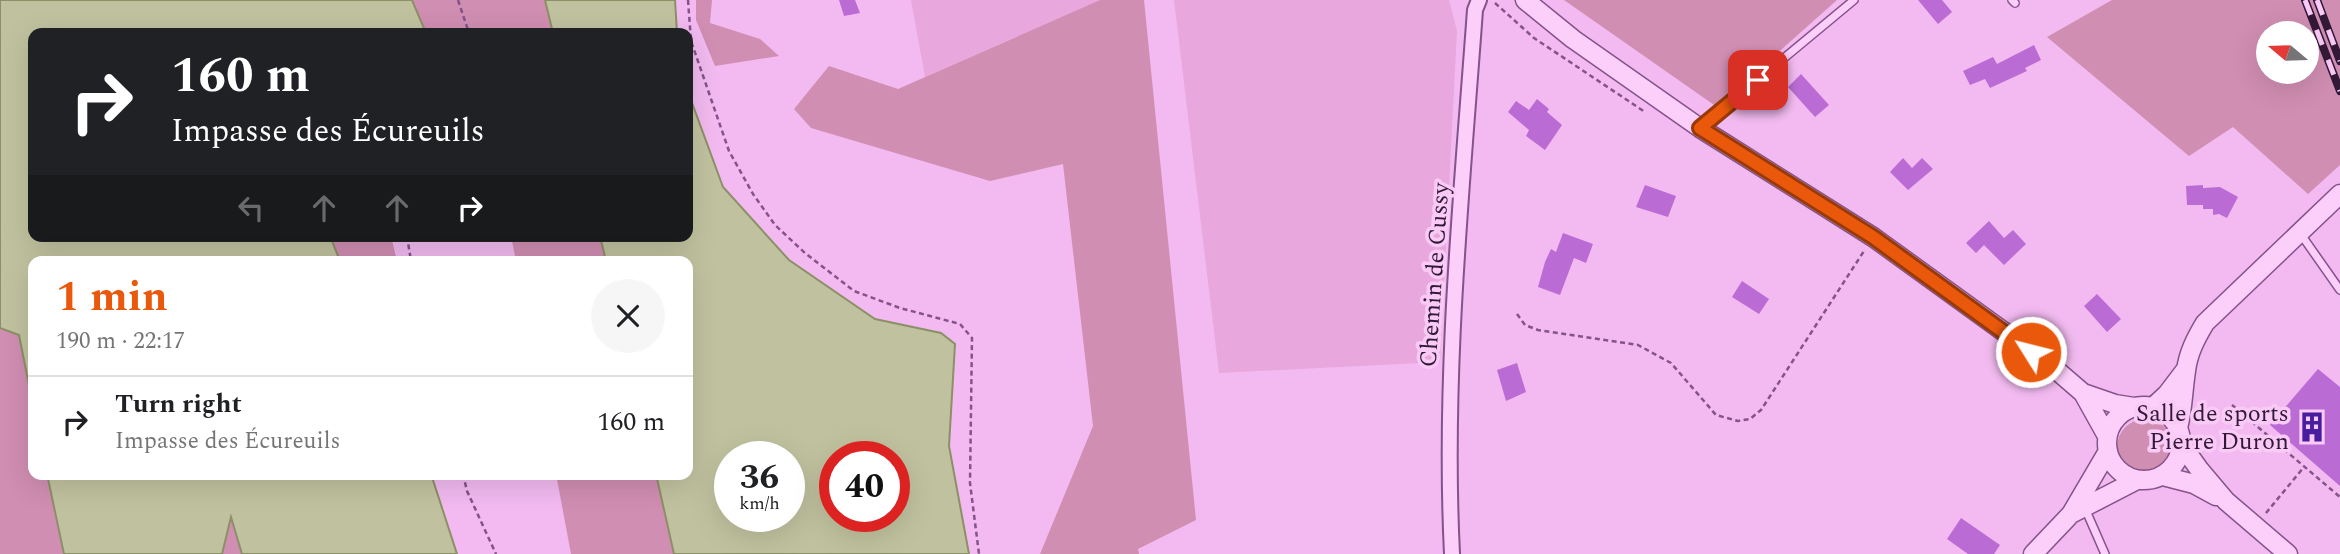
<!DOCTYPE html>
<html lang="en">
<head>
<meta charset="utf-8">
<style>
	body { margin:0; font-family:Spectral,serif; background:#f6f6f6; color:#202124; height:100vh; display:flex; flex-direction:column; font-size:26px; white-space:nowrap }
	* { box-sizing:border-box; margin:0 }
	p { font-size:23px; color:#757577 }
	.icon { flex:none; width:38px; height:38px; fill:none; stroke:currentColor; stroke-width:2; stroke-linecap:round; stroke-linejoin:round }
	.map { position:relative; flex:1; overflow:hidden }
	.side { position:absolute; left:28px; top:256px; width:665px; height:224px; display:flex; flex-direction:column; background:#fff; border-radius:14px; box-shadow:0 7px 28px #0002 }
	.side>* { flex:none }
	.banner { position:absolute; left:28px; top:28px; width:665px; height:214px; border-radius:14px; box-shadow:0 7px 28px #0002; background:#202124; color:#fff; overflow:hidden }
	.needle { width:46px; rotate:289deg }
	.fabs { position:absolute; left:2256px; top:21px; display:grid; gap:14px }
	.fabs a { display:grid; place-items:center; width:63px; height:63px; border-radius:50%; background:#fff; box-shadow:0 7px 28px #0002; font-size:35px }
	.speed { position:absolute; left:714px; top:441px; display:flex; gap:14px; font-size:35px; font-weight:700; text-align:center }
	.speed>* { display:grid; place-content:center; width:91px; height:91px; border-radius:50%; background:#fff; box-shadow:0 7px 28px #0002; line-height:1 }
	.speed small { font-size:18px; font-weight:400 }
	.speed .limit { border:10px solid #d22; background:#fff; color:#111 }
	.pin { position:absolute; display:grid; place-items:center; width:60px; height:60px; color:#fff; margin:-30px; border-radius:14px; box-shadow:0 4px 10px #0006 }
	.me { position:absolute; width:77px; margin:-38px; rotate:306deg; stroke-linejoin:round; filter:drop-shadow(0 0 5px #0008) }
	.turn { display:flex; align-items:center; gap:24px; height:147px; padding:0 28px; font-size:32px }
	.turn .icon { width:91px; height:91px; stroke-width:2.5 }
	.turn b { display:block; font-size:49px; line-height:60px }
	.lanes { display:flex; align-items:center; height:66px; padding:0 28px; background:#0003; justify-content:center; gap:35px; direction:ltr }
	.lanes .off { opacity:.35 }
	.round { display:grid; place-items:center; flex:none; width:74px; height:74px; border-radius:37px; background:#f6f6f6 }
	.summary { display:flex; align-items:center; justify-content:space-between; height:119px; padding:0 28px }
	h1 { font-size:42px; font-weight:700; line-height:52px; color:#ea580c }
	ul { padding:0; list-style:none }
	li { display:flex; align-items:center; gap:21px; height:91px; padding:0 28px; border-top:2px solid #e0e0e0 }
	li div { flex:1 }
	li b { display:block; font-size:26px }
	li em { font-style:normal }
	.map>svg:first-child { display:block }
	.farmland { fill:#e8a7dd }
	.green { fill:#d08eb2; fill-rule:evenodd }
	.water { fill:#c0c29f; stroke:#8c9066; stroke-width:2; fill-rule:evenodd }
	.building { fill:#ba6cd4 }
	.lines { fill:none; stroke-linecap:round; stroke-linejoin:round }
	.service-casing { stroke:#83538a; stroke-width:10 }
	.minor-casing { stroke:#83538a; stroke-width:18 }
	.tertiary-casing { stroke:#83538a; stroke-width:21 }
	.path { stroke:#83538a; stroke-width:2.5; stroke-dasharray:5 3.5; stroke-linecap:butt }
	.service { stroke:#fccefa; stroke-width:7 }
	.minor { stroke:#fccefa; stroke-width:14 }
	.tertiary { stroke:#fccefa; stroke-width:18 }
	.rail-casing { stroke:#321938; stroke-width:8 }
	.rail { stroke:#f9caf6; stroke-width:5; stroke-dasharray:16; stroke-linecap:butt }
	.route-casing { stroke:#983908; stroke-width:18 }
	.route { stroke:#ea580c; stroke-width:12 }
	.labels { text-anchor:middle; stroke-width:7; stroke-linejoin:round; paint-order:stroke }
	.street-label { font-size:24px; fill:#321938; stroke:#f9caf6 }
	.poi-label { font-size:24px; fill:#321938; stroke:#f9caf6; text-anchor:end }
</style>
</head>
<body>
<div class="map">
<svg width="2340" height="554" viewBox="0 0 2340 554">
	<rect width="100%" height="100%" fill="#f2baf0"/>
	<!-- farmland -->
	<path class="farmland" d="M911 0H1100L925 77Z
		M1174 0H1449L1457 31 1440 362 1219 373Z"/>
	<!-- green -->
	<path class="green" d="M412 0H545L553 33H426Z
		M696 0H712L710 23 760 39 779 56 715 66 696 20Z
		M1100 0H1144L1196 520 1138 549 1139 554H1040L1093 426 1063 164 990 181 811 128 794 109 829 66 898 89Z
		M1564 0H1837L1717 107Z
		M2112 0H2340V165L2308 194 2233 127 2189 156 2047 37ZM2268 33H2306V72H2268Z
		M330 236H391L397 261H340Z
		M511 236H600L606 261H516Z
		M0 328 19 334 33 405V474H47L64 554H0Z
		M2117 447a28 28 0 1 1 56 0a28 28 0 1 1-56 0Z
		M556 474H656L674 554H571Z
		M231 516 242 554H222Z"/>
	<!-- water -->
	<path class="water" d="M0 0H412L426 33H33V236H330L340 261H33V405L19 335 0 328Z
		M545 0H675L677 33H553Z
		M688 92 723 187 789 260 875 319 941 333 955 344 949 446 969 554H674L656 474H688V261H606L600 236H688ZM730 457H789V516H730ZM835 457H894V516H835Z
		M47 474H431L457 554H242L231 517 222 554H64Z"/>
	<!-- building -->
	<path class="building" d="M839 0H855L860 13 844 16Z
		M1918 0H1942L1952 12 1938 24Z
		M2034 45 2041 60 2025 68 2027 71 1990 88 1985 79 1970 85 1963 71 1993 57 1997 64Z
		M1801 74 1829 105 1815 117 1788 87Z
		M1537 99 1549 109 1547 112 1562 125 1545 150 1526 136 1529 130 1508 112 1516 101 1529 110Z
		M1903 158 1912 168 1922 158 1933 169 1908 190 1890 172Z
		M1645 185 1676 196 1668 217 1636 207Z
		M2203 185V188L2220 187 2238 197 2227 218 2219 214 2213 215V209H2203V205H2187L2186 186Z
		M1989 221 2004 238 2013 230 2026 244 2004 265 1984 245 1976 253 1966 243Z
		M1563 233 1593 244 1586 263 1574 258 1560 295 1538 287 1545 262 1551 249 1556 252Z
		M1742 281 1769 299 1759 314 1732 297Z
		M2097 294 2121 319 2107 332 2084 306Z
		M1517 363 1526 392 1506 401 1497 370Z
		M2318 369 2340 387V486L2270 425Z
		M1961 518 2000 545 1994 554H1968L1947 539Z"/>
	<g class="lines">
		<!-- service casing -->
		<g class="service-casing">
			<path id="service" d="M2012 0 2015 3
				M1701 127 1854 0
				M2300 233 2340 290
				M2084 506 2105 554"/>
		</g>
		<!-- minor casing -->
		<g class="minor-casing">
			<path id="minor" d="M1452 554C1443 373 1462 191 1475 10L1479 0"/>
		</g>
		<!-- tertiary casing -->
		<g class="tertiary-casing">
			<path id="tertiary" d="M1525 0 1573 39 1700 128 1873 237 2054 368 2083 393 2107 436
				M2083 393 2115 404 2134 407
				M2107 443a37 37 0 1 1 74 0a37 37 0 1 1-74 0Z
				M2153 407 2167 394 2186 369
				M2178 428C2183 409 2183 390 2186 371 2188 353 2196 338 2205 323L2340 194
				M2181 444 2199 469 2226 501 2288 554
				M2163 476 2194 484 2216 496
				M2071 514 2137 480
				M2033 554 2071 514 2108 451"/>
		</g>
		<!-- path -->
		<path class="path" d="M458 0 469 33
			M688 0 691 41 729 151 753 194 775 225 805 253 854 291 900 308 960 324 972 338 970 483 979 554
			M1495 3 1534 38 1645 112
			M407 236 411 261
			M1517 314 1525 325 1538 330 1638 345 1671 363 1716 415 1738 421 1750 419 1761 410 1864 251
			M2232 405 2340 497
			M463 474 467 491 496 554
			M2266 513 2304 467"/>
		<!-- service -->
		<use href="#service" class="service"/>
		<!-- minor -->
		<use href="#minor" class="minor"/>
		<!-- tertiary -->
		<use href="#tertiary" class="tertiary"/>
		<!-- rail casing -->
		<g class="rail-casing">
			<path id="rail" d="M2305 0 2340 91
				M2317 0 2340 61"/>
		</g>
		<!-- rail -->
		<use href="#rail" class="rail"/>
	</g>
	<g class="lines">
		<!-- route casing -->
		<g class="route-casing">
			<path id="route" d="M1758 80 1700 128 1873 237 2031 352"/>
		</g>
		<!-- route -->
		<use href="#route" class="route"/>
	</g>
	<!-- icons -->
	<defs>
		<g id="building-bare" transform="scale(2.415)"><path d="M-4-6H4V6H1V3H-1V6H-4ZM-2.5-4.3h1.7v1.8h-1.7ZM.8-4.3h1.7v1.8H.8ZM-2.5-1h1.7V.8h-1.7ZM.8-1h1.7V.8H.8Z" fill="#481d9f" stroke="#f9caf6" stroke-width="2.5" paint-order="stroke"/></g>
	</defs>
	<g fill-rule="evenodd">
		<use href="#building-bare" x="2312" y="427"/>
	</g>
	<g class="labels">
		<!-- street labels -->
		<g class="street-label">
			<text transform="translate(1434 275) rotate(-86)" y="8">Chemin de Cussy</text>
		</g>
		<!-- poi labels -->
		<g class="poi-label">
			<text x="2289" y="421">Salle de sports<tspan x="2289" dy="28">Pierre Duron</tspan></text>
		</g>
	</g>
</svg>
<div class="fabs">
<a><svg class="needle" viewBox="-14 -14 28 28"><path d="M0-13l5 13h-10z" fill="#e53935"/><path d="M0 13l5-13h-10z" fill="#757577"/></svg></a>
</div>
<div class="speed"><div>36<small>km/h</small></div><div class="limit">40</div></div>
<div class="pin" style="left:1758px;top:80px;background:#d93025"><svg class="icon" aria-label="arrive" viewBox="0 0 24 24"><path d="M6 21V4h12l-3 4 3 4H6"/></svg></div>
<svg class="me" style="left:2031px;top:352px" viewBox="-20 -20 40 40"><circle r="17" fill="#ea580c" stroke="#fff" stroke-width="3"/><path d="M0-11L8 9 0 5-8 9z" fill="#fff"/></svg>
<div class="banner">
<div class="turn"><svg class="icon" aria-label="right" viewBox="0 0 24 24"><path d="M7 20v-9h11M14 6l5 5-5 5"/></svg><div><b>160 m</b>Impasse des Écureuils</div></div>
<div class="lanes"><svg class="icon off" aria-label="left" viewBox="0 0 24 24"><path d="M17 20v-9H6M10 6l-5 5 5 5"/></svg><svg class="icon off" aria-label="ahead" viewBox="0 0 24 24"><path d="M12 20V5M6 11l6-6 6 6"/></svg><svg class="icon off" aria-label="ahead" viewBox="0 0 24 24"><path d="M12 20V5M6 11l6-6 6 6"/></svg><svg class="icon" aria-label="right" viewBox="0 0 24 24"><path d="M7 20v-9h11M14 6l5 5-5 5"/></svg></div>
</div>
<section class="side">
<div class="summary"><div><h1>1 min</h1><p>190 m · 22:17</p></div><a class="round"><svg class="icon" aria-label="close" viewBox="0 0 24 24"><path d="M6 6l12 12M18 6L6 18"/></svg></a></div>
<ul>
<li><svg class="icon" aria-label="right" viewBox="0 0 24 24"><path d="M7 20v-9h11M14 6l5 5-5 5"/></svg><div><b>Turn right</b><p>Impasse des Écureuils</p></div><em>160 m</em></li>
</ul>
</section>
</div>
</body>
</html>
